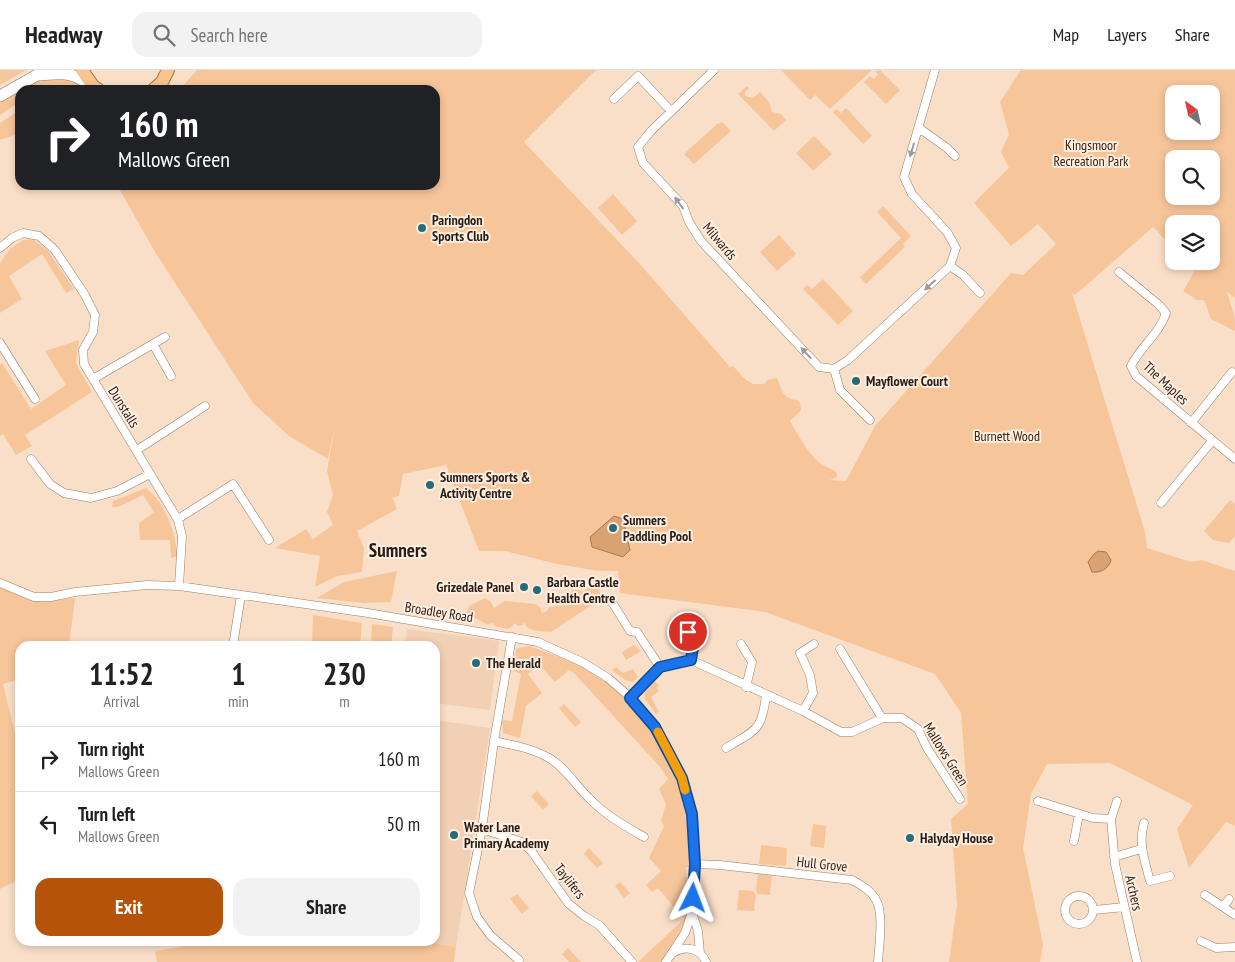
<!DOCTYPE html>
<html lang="en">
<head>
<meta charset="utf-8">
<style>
	body { margin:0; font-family:"PT Sans Narrow",sans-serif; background:#f2f2f2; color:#202124; height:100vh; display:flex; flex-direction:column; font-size:19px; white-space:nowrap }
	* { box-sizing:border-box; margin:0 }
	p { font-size:16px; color:#757577 }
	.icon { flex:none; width:28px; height:28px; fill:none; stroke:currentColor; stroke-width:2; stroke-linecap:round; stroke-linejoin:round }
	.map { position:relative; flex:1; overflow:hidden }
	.sheet { position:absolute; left:15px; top:571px; width:425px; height:305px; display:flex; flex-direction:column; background:#fff; border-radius:15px; box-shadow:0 2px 8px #0003 }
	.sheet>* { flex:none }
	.banner { position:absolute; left:15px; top:15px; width:425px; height:105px; border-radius:15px; box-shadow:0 2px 8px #0003; background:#202124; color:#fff; overflow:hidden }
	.needle { width:32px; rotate:327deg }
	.buttons { position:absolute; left:1165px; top:15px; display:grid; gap:10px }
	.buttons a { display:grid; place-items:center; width:55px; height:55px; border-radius:10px; background:#fff; box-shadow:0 2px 8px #0003; font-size:25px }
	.pin { position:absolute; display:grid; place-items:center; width:42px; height:42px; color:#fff; margin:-21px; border:2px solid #fff; border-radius:50%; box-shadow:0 1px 5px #0007 }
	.me { position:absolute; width:55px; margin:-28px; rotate:3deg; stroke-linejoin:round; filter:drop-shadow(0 0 4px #0008) }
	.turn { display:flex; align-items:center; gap:18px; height:105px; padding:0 20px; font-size:22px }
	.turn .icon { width:65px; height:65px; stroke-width:2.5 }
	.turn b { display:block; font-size:35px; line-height:42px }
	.eta { display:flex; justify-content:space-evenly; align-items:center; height:85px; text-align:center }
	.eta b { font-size:30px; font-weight:700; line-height:35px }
	.primary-button { display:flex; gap:10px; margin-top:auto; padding:10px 20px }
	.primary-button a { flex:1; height:58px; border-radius:15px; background:#b45309; color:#fff; font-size:20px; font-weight:700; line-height:58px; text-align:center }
	.primary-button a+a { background:#f2f2f2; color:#202124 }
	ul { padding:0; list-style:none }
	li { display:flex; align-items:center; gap:15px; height:65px; padding:0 20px; border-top:1px solid #e0e0e0 }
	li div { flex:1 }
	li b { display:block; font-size:19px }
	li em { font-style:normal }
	header { display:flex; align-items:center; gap:30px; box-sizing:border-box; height:70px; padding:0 25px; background:#fff; border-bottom:1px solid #e0e0e0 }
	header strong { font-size:24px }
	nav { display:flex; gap:28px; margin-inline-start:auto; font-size:18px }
	.search { width:350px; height:45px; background:#f2f2f2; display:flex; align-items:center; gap:12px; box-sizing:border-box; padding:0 18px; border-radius:15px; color:#757577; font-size:19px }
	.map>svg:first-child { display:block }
	.built { fill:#f2d0b4 }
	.green { fill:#f7c59a; fill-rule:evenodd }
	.water { fill:#daa270; stroke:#a57a55 }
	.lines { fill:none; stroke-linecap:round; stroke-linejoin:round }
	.street-casing { stroke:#967e69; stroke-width:9 }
	.secondary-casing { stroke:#967e69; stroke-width:12 }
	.primary-casing { stroke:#ad7135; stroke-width:14 }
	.street { stroke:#fff; stroke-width:8 }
	.secondary { stroke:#fff; stroke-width:11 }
	.primary { stroke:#f9c490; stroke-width:12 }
	.oneway { fill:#9e9a96 }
	.route-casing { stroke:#114b97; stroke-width:12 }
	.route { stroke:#1a73e8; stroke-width:9 }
	.slow { stroke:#f59e0b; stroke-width:9 }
	.poi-dot { fill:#256c79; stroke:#ffeee0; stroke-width:2 }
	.labels { text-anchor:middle; stroke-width:4; stroke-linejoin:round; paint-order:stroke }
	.park-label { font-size:14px; fill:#3c240e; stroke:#ffeee0 }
	.poi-label { font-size:14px; font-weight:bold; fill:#281e15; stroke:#ffeee0; text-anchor:start }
	.street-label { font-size:14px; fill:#281e15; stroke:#ffeee0 }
	.district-label { font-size:19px; font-weight:bold; fill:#281e15; stroke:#ffeee0 }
</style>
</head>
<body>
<header>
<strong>Headway</strong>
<div class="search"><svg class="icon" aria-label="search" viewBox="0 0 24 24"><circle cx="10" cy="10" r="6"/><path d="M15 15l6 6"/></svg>Search here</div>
<nav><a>Map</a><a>Layers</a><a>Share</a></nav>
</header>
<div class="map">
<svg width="1235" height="892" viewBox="0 0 1235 892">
	<rect width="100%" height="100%" fill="#fadfc8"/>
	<!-- built -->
	<path class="built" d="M407 559 499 571 490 640 435 633V576H405Z
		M435 650 490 658 456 877 423 871H435Z"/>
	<!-- green -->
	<path class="green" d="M0 0H26L0 15Z
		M197 0H596L524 72 639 193 730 297 733 296 746 310 753 314H765L767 310 777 308C782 319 782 329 797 330L800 333 801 340 790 351C796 362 810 386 820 393 825 397 832 398 837 403V407L830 410 846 411 875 356 1011 203 1023 205 1056 174 1038 154 1011 176 974 133 1009 98 1001 82 1009 64 1000 32 1021 0H1235V228L1227 222 1235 248V261L1211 249 1204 230H1197L1183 221 1194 202 1185 191H1211V154H1174V179L1153 157 1075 225 1072 223 1145 462 1147 478 1191 492 1201 490 1235 501V756L1226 752 1189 798 1177 759 1193 735 1110 693 1047 694 1031 724 1023 778 1043 874 1040 892H949L957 834 951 749 968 734 961 643 935 604 765 542 620 523 618 501H598L557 494 505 481H479L446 395 403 404 399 426 390 429H393L397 439 357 461 364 478 362 502 337 506 315 517 320 486 275 478 306 459 313 469 333 455 327 442 333 425 327 401 335 355 328 389 289 366 253 333 155 182 117 115H435V20H179ZM1174 24H1211V61H1174ZM1174 89H1211V126H1174Z
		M781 0H872L830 39 815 25 810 30Z
		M880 0 900 20 886 34 864 12 870 6 874 9 878 4 875 1Z
		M54 7 76 11 94 20H76L69 18 20 20V32L0 45V31C18 20 34 10 54 7Z
		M747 16 749 18 745 22V26L753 28 760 22 769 32 772 42 781 44 786 50 774 61 738 24Z
		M846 38 872 66 863 74 833 42 836 39 841 43Z
		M20 40V63L0 70V53Z
		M722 52 731 61 694 94 684 84 717 54Z
		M814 66 832 84 813 101 796 83Z
		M613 124 637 151 622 165 598 138Z
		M883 136 911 166 903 174 905 177 866 214 860 207 901 168 877 142Z
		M779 165 796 184 777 201 760 182Z
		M33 169 48 181 74 219 66 223 42 184 9 206 22 229 0 243V193L10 179 23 170Z
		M823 209 853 241 838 255 803 219 807 215 812 219Z
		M79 270 76 293 92 322 25 365 32 376 16 385 3 364 0 366V295L2 293 31 339 66 315 45 281Z
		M146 418C167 435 174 461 178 486L171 488 170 470H140L139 453 154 442 143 425 118 437H112L113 431Z
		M1230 430 1235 434V466L1229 473 1213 470 1204 461Z
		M397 501 391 532 364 533 317 528 344 512Z
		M594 514 600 522 601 529 551 562 536 561 528 558 523 552V555L519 556 514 553 513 556 508 559 494 556 493 552 488 555 475 548 469 549 467 542 469 536 485 528 491 532 494 538 505 531 535 534 540 537 542 543 547 541 549 537 567 535 569 524 572 520H579L584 522 585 519Z
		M0 516 34 530 44 532 75 528 69 576H20V609L3 614 20 683V809L0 819Z
		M313 545 362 553 360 576H312Z
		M372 554 393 557 391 576H371Z
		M634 575 641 581 626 590 622 582Z
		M529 576 576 593 606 612 634 637 649 656 660 673 679 714 690 755V797H686V807H690L689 846 673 880 669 881 662 892H638L684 849 658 818 652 822 646 815 661 801 649 788 664 756 661 751 666 734 659 719 668 709 660 697 574 603 569 600 555 612 539 595 528 604 542 623 526 636 520 668 503 663 502 650 512 651 521 604 513 601 516 579Z
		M616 597 623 603 633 599 638 607 633 612 625 610 612 600Z
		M655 611 659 616 657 618 659 621 651 627 659 642 656 644 645 629 644 624Z
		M564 634 581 652 575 657 559 638Z
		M537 721 549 734 543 740 531 726Z
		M813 754 826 756 824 778 810 776Z
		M761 775 787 778 786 796 759 794Z
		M589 778 603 793 597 798 584 784Z
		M758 801 772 802 770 825 758 824 756 820Z
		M620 812 630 823 624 828 615 816Z
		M739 820 753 821 756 825 754 841 737 840Z
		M517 824 529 838 522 844 510 829Z
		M215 871H422L456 877 454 892H157L155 881Z
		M568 878 581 892H569L562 884Z"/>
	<!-- water -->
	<path class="water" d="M614 446 623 449 630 480 623 487 592 477 590 467Z
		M1098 481 1106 482 1111 490C1109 499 1100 503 1092 502L1088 492 1094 484Z"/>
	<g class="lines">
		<!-- street casing -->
		<g class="street-casing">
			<path id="street" d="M714 0 651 61 638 77 643 93 683 136 689 152 701 171 819 297 834 299 848 290 950 196 956 178 947 162 912 124 904 107 935 0
				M614 29 638 6 671 41
				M919 58 947 78 955 86
				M0 178 12 168 23 163 39 166 55 180 85 225 95 245 93 262 83 280 84 294 93 309
				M950 196 963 205 980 223
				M1119 202 1158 234 1166 243C1160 263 1140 277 1131 296L1136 306 1235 389
				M165 267 93 309 178 450 182 466 179 516
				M0 273 35 329
				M153 274 171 306
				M834 299 840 320 870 350
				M1191 353 1232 302
				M137 380 205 336
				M31 389 50 414 64 423 91 428 117 421 150 404
				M1161 433 1212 371
				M178 449 233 414 269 470
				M0 513 34 527H51L75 522 147 515 179 516 368 543 538 572 584 593 608 608 631 628 655 657 682 708 692 744 695 794 692 842 698 861 700 883
				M612 532 630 561 637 562 660 597
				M683 553 694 571 691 590
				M512 567 494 671 482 759 469 823 477 847 490 865 519 890
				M741 574 752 592 746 617
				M233 576 241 525
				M840 579 882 648
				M631 628 660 597 691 590 803 641 841 662H852L883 648H902L918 659 927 678 960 729
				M803 641 813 623 810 605 800 583 814 574
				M494 671C512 675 532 678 549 688 566 698 576 716 590 729 605 745 625 756 644 767
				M726 678C755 660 762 662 766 625
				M1038 731 1093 748 1111 749
				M1117 731 1111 749 1115 794 1137 892
				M1144 753C1138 773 1145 792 1150 811L1170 806
				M482 759 522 772 532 782 568 833 584 846 599 855 632 892
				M1074 771 1079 744
				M1114 787 1141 779
				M695 794 720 795 852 810C861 815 871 820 876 830 884 843 879 876 878 892
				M1205 825 1235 845
				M1065 840a14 14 0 1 1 28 0a14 14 0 1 1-28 0Z
				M1223 837 1229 829
				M1094 840 1124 837
				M1201 871 1216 878 1235 877
				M673 883C685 875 700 878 706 892
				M666 892 685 863 692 842"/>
		</g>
		<!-- secondary casing -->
		<g class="secondary-casing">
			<path id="secondary" d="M38 5C61 4 70 0 90 15
				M0 26 44 1"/>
		</g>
		<!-- primary casing -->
		<g class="primary-casing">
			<path id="primary" d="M82 0 93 16 99 20
				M153 20 162 12 168 0"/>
		</g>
		<!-- street -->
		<use href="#street" class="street"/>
		<!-- secondary -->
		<use href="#secondary" class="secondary"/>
		<!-- primary -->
		<use href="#primary" class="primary"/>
	</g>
	<!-- one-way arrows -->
	<defs><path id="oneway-solid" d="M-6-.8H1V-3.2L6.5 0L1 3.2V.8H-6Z" transform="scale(1.25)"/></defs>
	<g class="oneway">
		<use href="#oneway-solid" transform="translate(912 80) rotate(107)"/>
		<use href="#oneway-solid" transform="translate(679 133) rotate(-125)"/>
		<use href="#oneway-solid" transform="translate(930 215) rotate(138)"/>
		<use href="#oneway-solid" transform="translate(806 283) rotate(-133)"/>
	</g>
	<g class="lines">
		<!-- route casing -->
		<g class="route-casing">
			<path id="route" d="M688 562 694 571 691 590 660 597 630 628 655 657 682 708 692 744 695 794 693 828"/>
		</g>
		<!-- route -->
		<use href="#route" class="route"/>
		<!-- slow -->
		<path class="slow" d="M658 662 682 708 685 720"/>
	</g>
	<!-- markers -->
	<g class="poi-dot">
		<circle cx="422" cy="158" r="5"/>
		<circle cx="856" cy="311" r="5"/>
		<circle cx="430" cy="415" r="5"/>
		<circle cx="613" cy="458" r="5"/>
		<circle cx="524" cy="517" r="5"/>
		<circle cx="537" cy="520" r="5"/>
		<circle cx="476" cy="593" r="5"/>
		<circle cx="454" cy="765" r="5"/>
		<circle cx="910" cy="768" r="5"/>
	</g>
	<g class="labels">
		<!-- park labels -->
		<g class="park-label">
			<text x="1091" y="80">Kingsmoor<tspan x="1091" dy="16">Recreation Park</tspan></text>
			<text x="1007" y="371">Burnett Wood</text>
		</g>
		<!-- poi labels -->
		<g class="poi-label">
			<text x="432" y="155">Paringdon<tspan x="432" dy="16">Sports Club</tspan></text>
			<text x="866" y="316">Mayflower Court</text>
			<text x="440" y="412">Sumners Sports &amp;<tspan x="440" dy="16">Activity Centre</tspan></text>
			<text x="623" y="455">Sumners<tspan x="623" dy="16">Paddling Pool</tspan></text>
			<text x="547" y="517">Barbara Castle<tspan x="547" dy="16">Health Centre</tspan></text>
			<text x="514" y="522" text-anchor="end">Grizedale Panel</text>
			<text x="486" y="598">The Herald</text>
			<text x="464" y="762">Water Lane<tspan x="464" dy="16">Primary Academy</tspan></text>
			<text x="920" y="773">Halyday House</text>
		</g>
		<!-- street labels -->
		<g class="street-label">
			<text transform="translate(720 171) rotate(50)" y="5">Milwards</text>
			<text transform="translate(1166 313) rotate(43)" y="5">The Maples</text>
			<text transform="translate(124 337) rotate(58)" y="5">Dunstalls</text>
			<text transform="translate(439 542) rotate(9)" y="5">Broadley Road</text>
			<text transform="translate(946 684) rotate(58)" y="5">Mallows Green</text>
			<text transform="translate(822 794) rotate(6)" y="5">Hull Grove</text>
			<text transform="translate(570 811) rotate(52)" y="5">Taylifers</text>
			<text transform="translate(1134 823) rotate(77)" y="5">Archers</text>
		</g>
		<!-- district labels -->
		<g class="district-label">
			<text x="398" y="487">Sumners</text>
		</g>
	</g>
</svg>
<div class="buttons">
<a><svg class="needle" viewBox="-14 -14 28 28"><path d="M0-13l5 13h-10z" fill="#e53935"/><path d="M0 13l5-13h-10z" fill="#757577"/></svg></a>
<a><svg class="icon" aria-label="search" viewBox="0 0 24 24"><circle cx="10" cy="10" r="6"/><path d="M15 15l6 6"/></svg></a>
<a><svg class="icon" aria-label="layers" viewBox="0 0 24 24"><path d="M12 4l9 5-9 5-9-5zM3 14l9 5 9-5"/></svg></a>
</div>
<div class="pin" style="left:688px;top:562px;background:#d93025"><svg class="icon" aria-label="arrive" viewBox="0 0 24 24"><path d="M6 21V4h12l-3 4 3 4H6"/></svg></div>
<svg class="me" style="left:693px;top:828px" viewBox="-20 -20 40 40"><path d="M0-17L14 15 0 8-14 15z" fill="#1a73e8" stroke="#fff" stroke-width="4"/></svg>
<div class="banner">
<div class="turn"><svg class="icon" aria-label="right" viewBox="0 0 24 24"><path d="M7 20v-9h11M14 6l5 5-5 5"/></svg><div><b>160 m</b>Mallows Green</div></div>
</div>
<section class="sheet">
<div class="eta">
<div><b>11:52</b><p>Arrival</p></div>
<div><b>1</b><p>min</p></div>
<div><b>230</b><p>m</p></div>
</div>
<ul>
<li><svg class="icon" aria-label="right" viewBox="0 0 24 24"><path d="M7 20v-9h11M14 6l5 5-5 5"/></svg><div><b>Turn right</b><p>Mallows Green</p></div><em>160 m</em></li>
<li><svg class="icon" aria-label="left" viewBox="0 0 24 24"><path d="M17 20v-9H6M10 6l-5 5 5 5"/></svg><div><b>Turn left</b><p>Mallows Green</p></div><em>50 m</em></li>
</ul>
<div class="primary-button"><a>Exit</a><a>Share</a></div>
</section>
</div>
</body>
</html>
